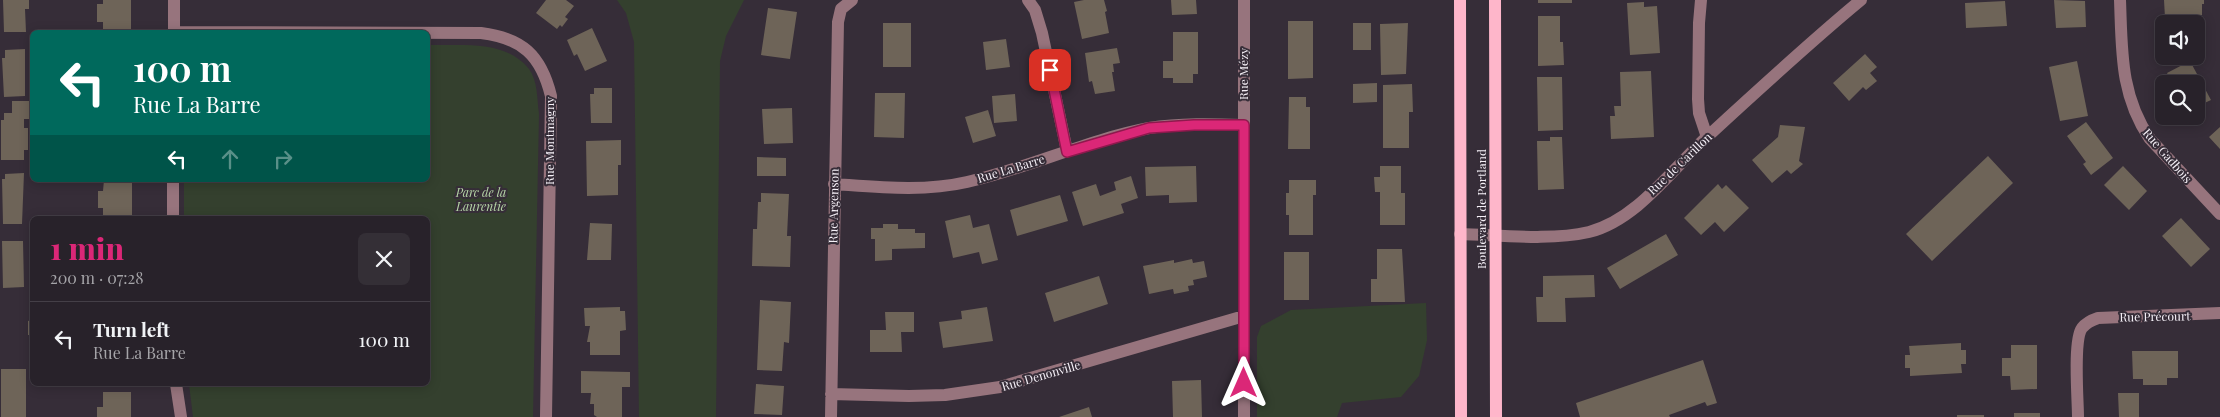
<!DOCTYPE html>
<html lang="en">
<head>
<meta charset="utf-8">
<style>
	body { margin:0; font-family:"Playfair Display",serif; background:#342f36; color:#f1f3f6; height:100vh; display:flex; flex-direction:column; font-size:19px; white-space:nowrap }
	* { box-sizing:border-box; margin:0 }
	p { font-size:16px; color:#a5a4a8 }
	.icon { flex:none; width:28px; height:28px; fill:none; stroke:currentColor; stroke-width:2; stroke-linecap:round; stroke-linejoin:round }
	.map { position:relative; flex:1; overflow:hidden }
	.drawer { position:absolute; left:30px; top:216px; width:400px; height:170px; display:flex; flex-direction:column; background:#28222a; border-radius:8px; box-shadow:0 2px 12px #0003,0 0 0 1px #443f47 }
	.drawer>* { flex:none }
	.hud { position:absolute; left:30px; top:30px; width:400px; height:152px; border-radius:8px; box-shadow:0 2px 12px #0003,0 0 0 1px #443f47; background:#00695c; color:#fff; overflow:hidden }
	.tools { position:absolute; left:2155px; top:15px; display:grid; gap:10px }
	.tools a { display:grid; place-items:center; width:50px; height:50px; border-radius:8px; background:#28222a; box-shadow:0 2px 12px #0003,0 0 0 1px #443f47; font-size:25px }
	.pin { position:absolute; display:grid; place-items:center; width:42px; height:42px; color:#fff; margin:-21px; border-radius:10px; box-shadow:0 2px 8px #0006 }
	.me { position:absolute; width:55px; margin:-28px; rotate:0deg; stroke-linejoin:round; filter:drop-shadow(0 0 4px #0008) }
	.turn { display:flex; align-items:center; gap:18px; height:105px; padding:0 20px; font-size:22px }
	.turn .icon { width:65px; height:65px; stroke-width:2.5 }
	.turn b { display:block; font-size:35px; line-height:42px }
	.lanes { display:flex; align-items:center; height:48px; padding:0 20px; background:#0003; justify-content:center; gap:25px; direction:ltr }
	.lanes .off { opacity:.35 }
	.round { display:grid; place-items:center; flex:none; width:52px; height:52px; border-radius:8px; background:#342f36 }
	.headline { display:flex; align-items:center; justify-content:space-between; height:85px; padding:0 20px }
	h1 { font-size:30px; font-weight:800; line-height:38px; color:#db2777 }
	ul { padding:0; list-style:none }
	li { display:flex; align-items:center; gap:15px; height:75px; padding:0 20px; border-top:1px solid #443f47 }
	li div { flex:1 }
	li b { display:block; font-size:19px }
	li em { font-style:normal }
	.map>svg:first-child { display:block }
	.green { fill:#34402e }
	.building { fill:#6e6458 }
	.lines { fill:none; stroke-linecap:round; stroke-linejoin:round }
	.minor { stroke:#97747d; stroke-width:12 }
	.major { stroke:#feb6ca; stroke-width:12 }
	.route-casing { stroke:#8e194d; stroke-width:12 }
	.route { stroke:#db2777; stroke-width:9 }
	.labels { text-anchor:middle; stroke-width:4; stroke-linejoin:round; paint-order:stroke }
	.street-label { font-size:12px; fill:#f5f0f7; stroke:#362d38 }
	.park-label { font-size:12px; font-style:italic; fill:#b5d5a6; stroke:#362d38 }
</style>
</head>
<body>
<div class="map">
<svg width="2220" height="417" viewBox="0 0 2220 417">
	<rect width="100%" height="100%" fill="#362d38"/>
	<!-- green -->
	<path class="green" d="M617 0H744L726 36 720 61 716 417H639L634 42 626 13Z
		M428 45C462 46 505 39 529 69 538 81 537 100 539 114L533 417H193L189 384H428V219H184V180H428Z
		M1426 303 1427 340 1419 376 1401 397 1342 403 1337 417H1257V337L1261 326 1291 310Z"/>
	<!-- building -->
	<path class="building" d="M3 0H29V9H25L26 32H4Z
		M103 0H131V32H103V22H97V4H103Z
		M546 0H566L574 6 565 17 568 19 562 27 560 25 557 29 536 13Z
		M1084 0H1104L1107 11 1105 12 1109 33 1082 39 1074 2Z
		M1171 0H1196L1197 14 1172 15Z
		M1538 0H1572V3H1538Z
		M2054 0 2085 1 2086 27 2056 28Z
		M2164 0H2204V4H2202V15L2165 18Z
		M2005 1 2007 26 1966 28 1965 3Z
		M1644 2V7L1657 6 1660 53 1630 55 1627 3Z
		M768 8 797 12 790 59 761 55Z
		M1538 16H1560V42H1563L1564 65 1538 66Z
		M1288 21H1313V78L1288 79Z
		M883 23H911V67H883Z
		M1353 23H1371V50H1353Z
		M1408 23 1406 74 1381 75 1380 24Z
		M592 28 607 61 585 71 577 54 574 56 567 40Z
		M1173 32H1198V74H1193V83H1173V78H1163V61H1173Z
		M1006 39 1010 67 986 70 983 42Z
		M1117 48 1120 63 1113 64 1114 72H1112L1115 91 1095 94 1092 81 1089 82 1085 53Z
		M25 49V96L4 97 2 58H5V50Z
		M1865 54 1877 67 1870 73 1877 81 1866 90 1863 87 1849 101 1833 83Z
		M2077 61 2088 116 2060 121 2049 67Z
		M2190 61 2211 100 2196 107V84H2173L2167 73Z
		M1651 71 1654 137 1611 139 1610 116H1615L1614 106H1621L1620 72Z
		M1537 77H1562L1563 130 1538 131Z
		M1377 83V102L1353 103V84Z
		M1412 84 1413 112H1409V148H1383V85Z
		M594 88H612V123H591L590 94H594Z
		M875 93H905L904 138 874 137Z
		M1015 94 1017 121 994 123 992 96Z
		M1289 97H1306V107H1310V149H1288Z
		M12 101H30V119H24V128H28V150H24V160H1V120H4V113H12Z
		M792 108 793 143 764 144 762 109Z
		M988 110 996 136 973 143 965 117Z
		M2086 122 2113 158 2091 175 2083 164 2086 162 2067 136Z
		M1780 125 1805 127 1799 161 1803 164 1791 174 1787 170 1772 183 1752 160 1778 137Z
		M2220 127V149L2209 137Z
		M1550 137H1562L1564 189 1538 190 1537 141H1550Z
		M621 140V165H618V195L587 196 586 141Z
		M1988 156 2013 183 1932 261 1906 234Z
		M757 157 786 158V176H757Z
		M1196 166 1197 202 1169 203V195L1146 196 1145 167Z
		M1380 166H1401V193H1405V225H1380V192H1375L1374 177H1380Z
		M2123 166 2147 191 2129 210 2104 185Z
		M24 173 22 224H3L2 179H5V174Z
		M1131 176 1138 198 1121 204 1124 213 1083 226 1072 192 1096 184 1100 196 1116 190 1114 182Z
		M104 180H132V219H103V208H98V191H103Z
		M1289 180H1316V195H1313V235H1289V215H1286V193H1289Z
		M1718 184 1722 189 1726 185 1749 208 1724 232 1715 222 1701 235 1684 218Z
		M761 193 789 194 787 236H791L790 267 752 266 753 229H757L758 202H761Z
		M1060 195 1068 221 1017 236 1010 210Z
		M970 215 973 228 989 224 998 260 982 264 979 252 953 258 945 221Z
		M2181 218 2210 249 2191 267 2162 236Z
		M590 223 612 224 611 260H587Z
		M883 224H898V229H915V233H925V248L892 249V260L875 261V239H871V228H883Z
		M1666 234 1678 255 1620 289 1607 268Z
		M2 241H23L24 287 3 288Z
		M1377 249H1402L1405 302H1371V279H1377Z
		M1284 252H1309V300H1284Z
		M1192 259 1193 263 1204 261 1207 277 1193 280 1194 285 1188 286 1189 291 1174 294 1173 289 1149 294 1143 266 1174 260V263Z
		M1594 275 1595 297 1565 298 1566 322H1537L1536 297H1543V276Z
		M1099 276 1108 304 1054 322 1045 293Z
		M760 300 791 302 789 343 784 342 782 371 757 370Z
		M620 307V311H625L626 330 620 331V355H590V342H587L590 326H585L584 308Z
		M987 307 993 341 943 348 939 322 962 319 961 311Z
		M885 312H914V332H901L902 352H870V330H886Z
		M32 320V335H28V321Z
		M1961 343V350H1966V364H1961L1962 373 1910 376V368H1905V355H1910L1909 346Z
		M2011 345H2037V389L2011 390 2010 376H2002V358H2011Z
		M2132 351H2178V378H2167V385H2143V379H2133Z
		M1703 360 1717 403 1707 406 1705 402 1669 415 1670 417H1580L1576 403Z
		M1 369H26V417H1Z
		M581 371 630 372V387H622V417H597L594 415V404H590L591 393H581Z
		M1201 380 1202 417H1173L1172 381Z
		M756 384 784 386 782 415 754 414Z
		M103 392H131V417H97V407H103Z
		M2118 393H2139V417H2119Z
		M1089 407 1092 417H1059Z
		M2014 413H2040V417H2014Z
		M1957 415H1984V417H1957Z"/>
	<g class="lines">
		<!-- minor -->
		<path class="minor" d="M1028 0 1035 10 1042 33 1067 151
			M1244 0V417
			M1701 0 1699 23 1698 99 1699 113 1707 137
			M2120 0C2122 51 2120 95 2150 139L2220 214
			M174 32 481 33C522 38 541 55 551 96L546 417
			M174 32V0
			M834 184C878 187 924 192 967 182 1029 168 1087 140 1149 128 1180 123 1213 124 1244 125
			M173 219V180
			M1460 234C1500 235 1550 241 1589 232 1637 220 1673 168 1708 136 1758 90 1809 43 1861 0
			M176 384 181 417
			M831 394 909 396 945 395 1000 387 1244 316
			M831 417 838 22 841 9 852 0
			M2078 417C2078 400 2073 340 2082 328 2086 323 2092 320 2098 318L2220 313"/>
		<!-- major -->
		<path class="major" d="M1460 0 1461 417
			M1495 0 1496 417"/>
	</g>
	<g class="lines">
		<!-- route casing -->
		<g class="route-casing">
			<path id="route" d="M1050 70 1067 152 1149 128 1194 125H1244V383"/>
		</g>
		<!-- route -->
		<use href="#route" class="route"/>
	</g>
	<g class="labels">
		<!-- street labels -->
		<g class="street-label">
			<text transform="translate(1244 74) rotate(-90)" y="4">Rue Mézy</text>
			<text transform="translate(550 141) rotate(-90)" y="4">Rue Montmagny</text>
			<text transform="translate(2167 156) rotate(49)" y="4">Rue Gadbois</text>
			<text transform="translate(1680 164) rotate(-44)" y="4">Rue de Carillon</text>
			<text transform="translate(1011 169) rotate(-17)" y="4">Rue La Barre</text>
			<text transform="translate(834 206) rotate(-89)" y="4">Rue Argenson</text>
			<text transform="translate(1482 209) rotate(-90)" y="4">Boulevard de Portland</text>
			<text transform="translate(2155 317) rotate(-1)" y="4">Rue Précourt</text>
			<text transform="translate(1041 376) rotate(-16)" y="4">Rue Denonville</text>
		</g>
		<!-- park labels -->
		<g class="park-label">
			<text x="481" y="197">Parc de la<tspan x="481" dy="14">Laurentie</tspan></text>
		</g>
	</g>
</svg>
<div class="tools">
<a><svg class="icon" aria-label="sound" viewBox="0 0 24 24"><path d="M4 9h4l5-4v14l-5-4H4zM17 9q2 3 0 6"/></svg></a>
<a><svg class="icon" aria-label="search" viewBox="0 0 24 24"><circle cx="10" cy="10" r="6"/><path d="M15 15l6 6"/></svg></a>
</div>
<div class="pin" style="left:1050px;top:70px;background:#d93025"><svg class="icon" aria-label="arrive" viewBox="0 0 24 24"><path d="M6 21V4h12l-3 4 3 4H6"/></svg></div>
<svg class="me" style="left:1244px;top:383px" viewBox="-20 -20 40 40"><path d="M0-17L14 15 0 8-14 15z" fill="#db2777" stroke="#fff" stroke-width="4"/></svg>
<div class="hud">
<div class="turn"><svg class="icon" aria-label="left" viewBox="0 0 24 24"><path d="M17 20v-9H6M10 6l-5 5 5 5"/></svg><div><b>100 m</b>Rue La Barre</div></div>
<div class="lanes"><svg class="icon" aria-label="left" viewBox="0 0 24 24"><path d="M17 20v-9H6M10 6l-5 5 5 5"/></svg><svg class="icon off" aria-label="ahead" viewBox="0 0 24 24"><path d="M12 20V5M6 11l6-6 6 6"/></svg><svg class="icon off" aria-label="right" viewBox="0 0 24 24"><path d="M7 20v-9h11M14 6l5 5-5 5"/></svg></div>
</div>
<section class="drawer">
<div class="headline"><div><h1>1 min</h1><p>200 m · 07:28</p></div><a class="round"><svg class="icon" aria-label="close" viewBox="0 0 24 24"><path d="M6 6l12 12M18 6L6 18"/></svg></a></div>
<ul>
<li><svg class="icon" aria-label="left" viewBox="0 0 24 24"><path d="M17 20v-9H6M10 6l-5 5 5 5"/></svg><div><b>Turn left</b><p>Rue La Barre</p></div><em>100 m</em></li>
</ul>
</section>
</div>
</body>
</html>
